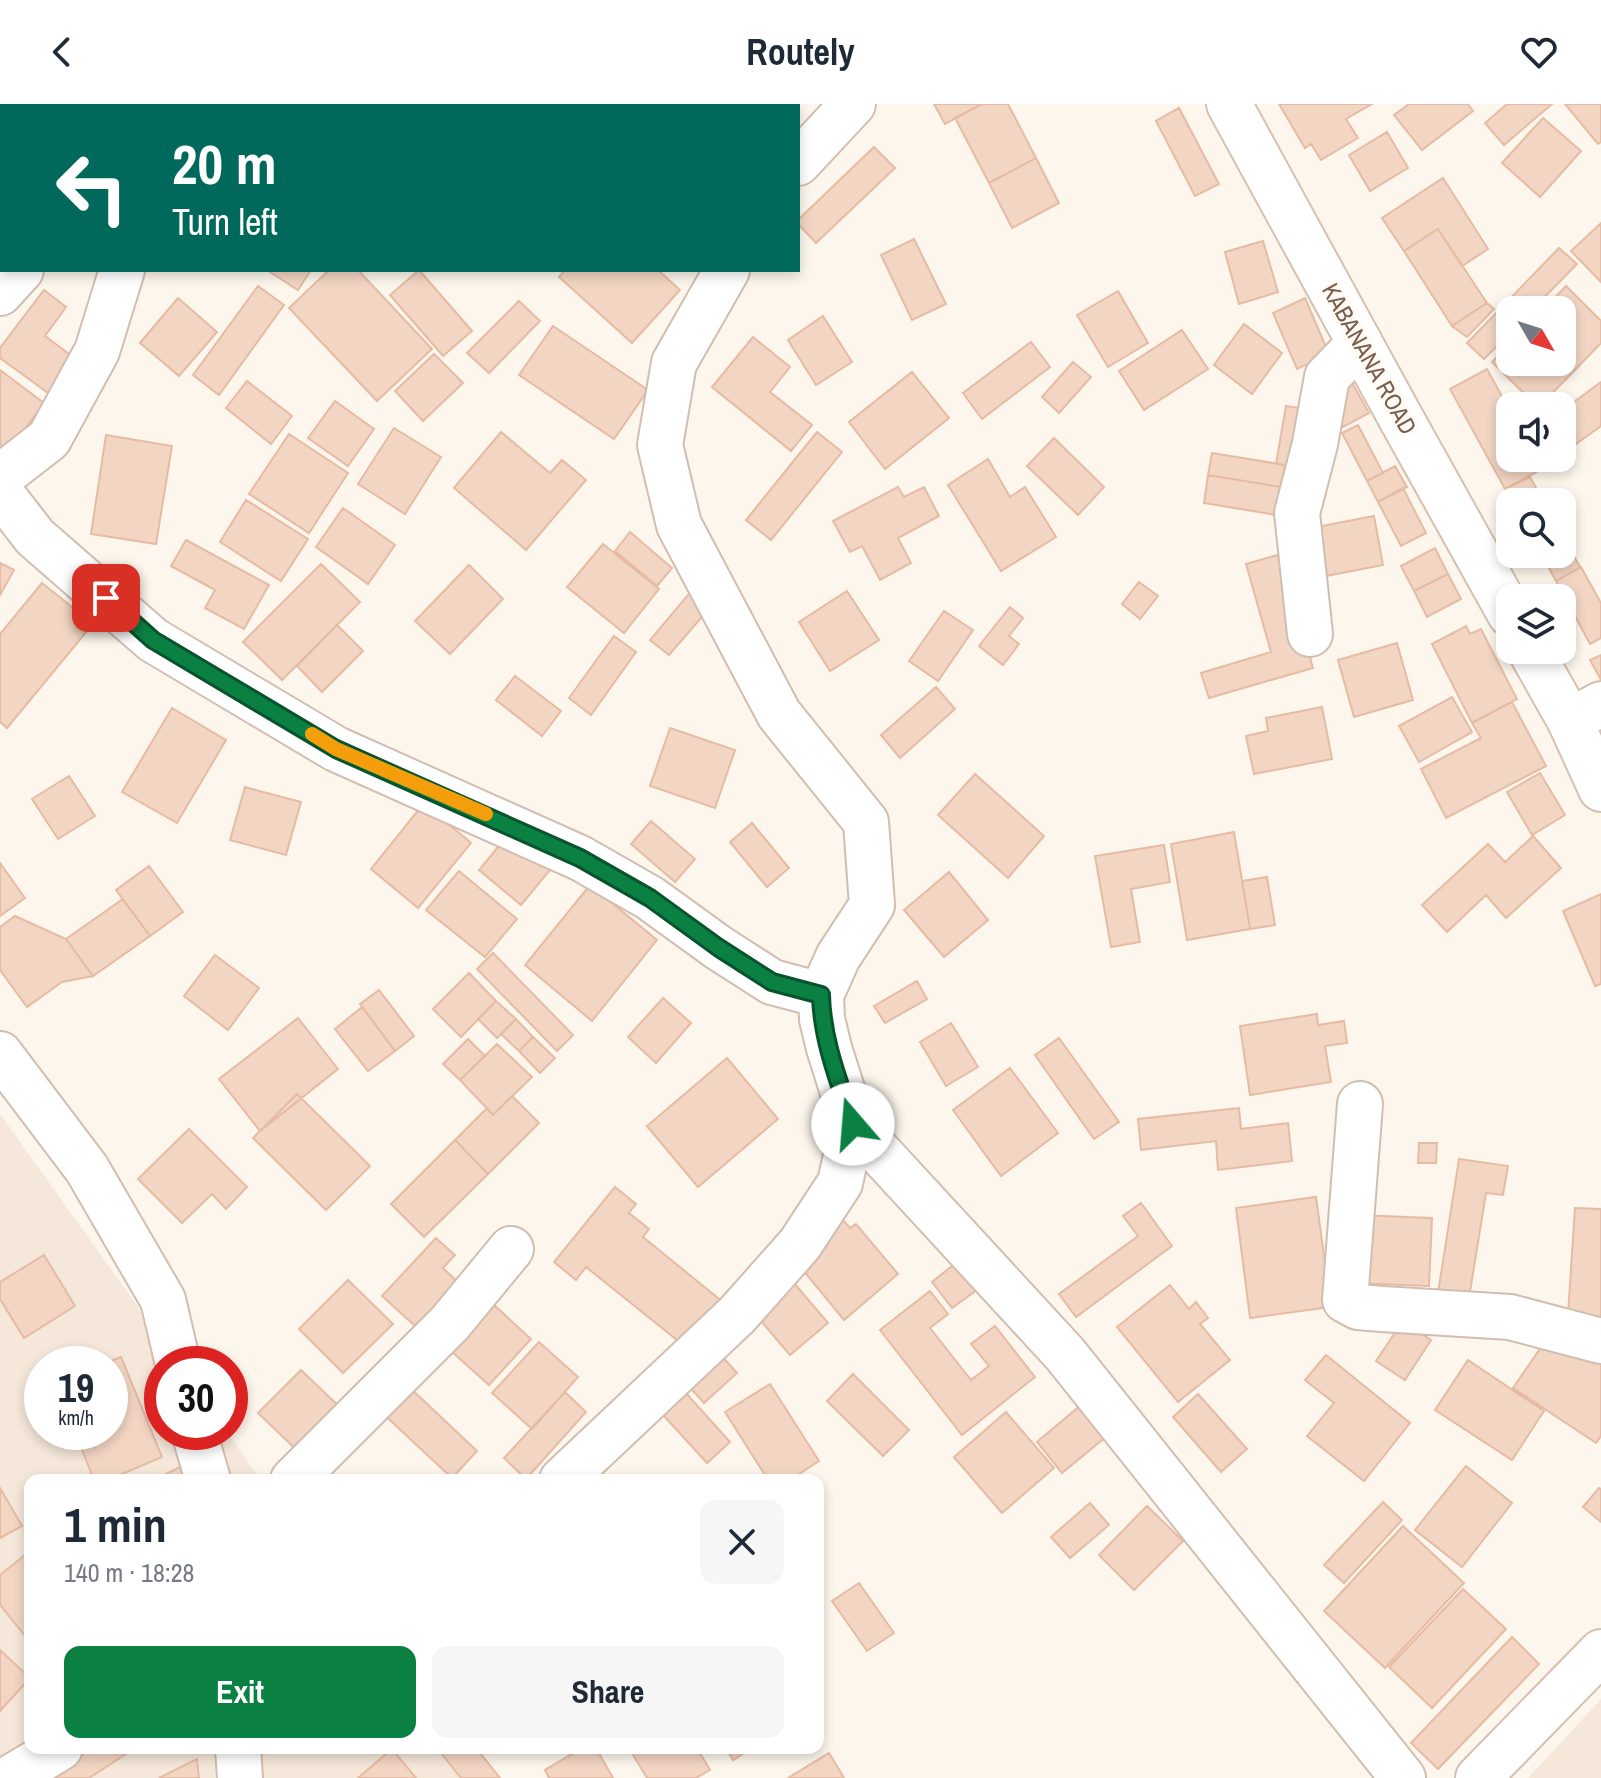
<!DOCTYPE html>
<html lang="en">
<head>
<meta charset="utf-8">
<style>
	body { margin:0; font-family:"Archivo Narrow",sans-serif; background:#f6f6f7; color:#1f2937; height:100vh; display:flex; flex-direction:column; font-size:30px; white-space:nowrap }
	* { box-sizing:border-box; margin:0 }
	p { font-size:26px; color:#747a83 }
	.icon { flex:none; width:44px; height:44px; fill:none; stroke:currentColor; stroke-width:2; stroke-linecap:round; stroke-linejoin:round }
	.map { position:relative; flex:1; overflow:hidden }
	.sheet { position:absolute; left:24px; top:1370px; width:800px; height:280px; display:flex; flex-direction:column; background:#fff; border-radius:16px; box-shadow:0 4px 12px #0003 }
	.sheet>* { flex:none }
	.guide { position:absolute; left:0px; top:0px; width:800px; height:168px; box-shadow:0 4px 12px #0003; background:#00695c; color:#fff; overflow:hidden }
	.needle { width:52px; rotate:129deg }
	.fabs { position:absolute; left:1496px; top:192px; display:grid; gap:16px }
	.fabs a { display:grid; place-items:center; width:80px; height:80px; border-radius:16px; background:#fff; box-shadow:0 4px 12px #0003; font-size:40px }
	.speed { position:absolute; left:24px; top:1242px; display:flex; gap:16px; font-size:40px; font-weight:700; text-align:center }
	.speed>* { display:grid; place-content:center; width:104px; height:104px; border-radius:50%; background:#fff; box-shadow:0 4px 12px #0003; line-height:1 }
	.speed small { font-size:20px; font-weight:400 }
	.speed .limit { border:12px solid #d22; background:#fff; color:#111 }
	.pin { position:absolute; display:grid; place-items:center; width:68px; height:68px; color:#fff; margin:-34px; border-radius:16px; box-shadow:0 4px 12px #0006 }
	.me { position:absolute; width:88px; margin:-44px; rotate:342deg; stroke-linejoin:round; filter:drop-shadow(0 0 6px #0008) }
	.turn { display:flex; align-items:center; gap:28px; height:168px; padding:0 40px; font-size:36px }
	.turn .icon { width:104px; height:104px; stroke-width:2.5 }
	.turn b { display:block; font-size:56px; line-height:68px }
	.round { display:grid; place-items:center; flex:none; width:84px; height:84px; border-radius:16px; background:#f6f6f7 }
	.head { display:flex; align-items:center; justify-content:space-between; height:136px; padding:0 40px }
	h1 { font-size:48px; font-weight:800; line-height:60px }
	.action { display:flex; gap:16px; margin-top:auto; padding:16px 40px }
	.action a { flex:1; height:92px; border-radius:16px; background:#0b8043; color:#fff; font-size:32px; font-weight:800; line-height:92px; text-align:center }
	.action a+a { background:#f6f6f7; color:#1f2937 }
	header { display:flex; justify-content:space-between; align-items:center; height:104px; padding:0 40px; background:#fff; font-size:36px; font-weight:800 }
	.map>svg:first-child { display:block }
	.residential { fill:#f5e8da; fill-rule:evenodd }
	.building { fill:#f3d5c3; stroke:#e6bba3; stroke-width:2 }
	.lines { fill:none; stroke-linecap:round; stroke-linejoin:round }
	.street-casing { stroke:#d1beb0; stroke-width:48 }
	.secondary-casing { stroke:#d6c0b0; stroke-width:48 }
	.street { stroke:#fff; stroke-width:44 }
	.secondary { stroke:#fff; stroke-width:44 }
	.route-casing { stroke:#07532c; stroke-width:20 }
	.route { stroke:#0b8043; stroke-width:14 }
	.slow { stroke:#f59e0b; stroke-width:14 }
	.labels { text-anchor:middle; stroke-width:6; stroke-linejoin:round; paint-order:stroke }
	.street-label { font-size:24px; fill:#7a5c4d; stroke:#fffaf3 }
</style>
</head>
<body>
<header><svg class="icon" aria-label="back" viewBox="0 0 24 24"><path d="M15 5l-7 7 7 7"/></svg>Routely<svg class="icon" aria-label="heart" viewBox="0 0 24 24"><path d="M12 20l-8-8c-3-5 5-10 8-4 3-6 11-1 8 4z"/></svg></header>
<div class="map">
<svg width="1601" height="1674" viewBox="0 0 1601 1674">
	<rect width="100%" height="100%" fill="#fdf6ec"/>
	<!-- residential -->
	<path class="residential" d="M0 1010 179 1260H162V1328H227L261 1376H30V1644H453L474 1674H0ZM42 1260H110V1328H42Z
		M1601 1595V1674H1528Z"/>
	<!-- building -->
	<path class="building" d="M934 0H982L945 20Z
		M982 0H1008L1036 54 989 79 955 14Z
		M1279 0H1372L1346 15 1358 34 1321 56 1311 40 1305 44Z
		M1409 0H1468L1473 7 1422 46 1394 11Z
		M1507 0H1552L1504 41 1485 19Z
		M1565 0H1601V38L1598 40Z
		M1179 4 1219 80 1195 92 1156 17Z
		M1543 14 1581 47 1540 93 1502 59Z
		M2 28V94L0 92V30Z
		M1387 28 1408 64 1370 87 1349 51Z
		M874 43 895 64 816 139 798 120V116Z
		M1036 54 1059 99 1012 124 989 79Z
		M1443 74 1488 145 1462 162 1438 125 1404 147 1382 114Z
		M1601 119V178L1571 147Z
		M1438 125 1487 199 1452 222 1404 147Z
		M914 135 946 200 912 216 881 151Z
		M1263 137 1278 188 1239 200 1225 148Z
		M1559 144 1577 160 1532 206H1510V229L1484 255 1467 239Z
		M267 166H311L298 186Z
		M329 166H358L432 245 377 297 289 204Z
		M419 166 472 227 443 252 390 191Z
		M565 166H658L680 186 632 239 559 173Z
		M258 182 284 201 219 291 193 271Z
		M1566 182 1601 217V239L1540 302H1537L1492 258 1510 239V258H1562V206H1543Z
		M44 186 66 203 45 232 77 256 51 291 0 254V244Z
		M1118 187 1148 239 1108 263 1077 211Z
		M178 194 217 228 179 272 140 239Z
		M1305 194 1329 250 1297 265 1273 209Z
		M519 197 540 217 489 269 467 249Z
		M1487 199 1494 205 1467 233 1452 222Z
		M823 212 852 258 816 281 788 236Z
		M1244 220 1282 249 1252 290 1214 261Z
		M553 222 648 286 614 335 519 271Z
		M1182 226 1208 265 1144 306 1119 267Z
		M753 233 790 263 770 288 812 321 791 347 712 283Z
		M1031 238 1050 263 982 315 963 289Z
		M434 250 463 279 423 317 395 287Z
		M1073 258 1091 273 1059 309 1042 293Z
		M1487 265 1510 307V354H1536L1542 365 1505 385 1450 285Z
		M0 266 44 299 2 356 0 355Z
		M912 268 949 314 885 365 849 318Z
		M247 277 292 312 271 340 226 304Z
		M1351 277 1369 309 1343 323 1325 291Z
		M1601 278V322L1562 350V307Z
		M335 297 374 325 348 362 308 334Z
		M1286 302 1312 306 1303 364 1276 360Z
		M1358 321 1383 369 1367 377 1342 329Z
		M394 324 441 353 405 410 358 380Z
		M501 328 550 369 562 356 586 376 526 446 454 384Z
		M817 328 842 348 771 436 746 416Z
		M289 330 348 369 309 429 249 390Z
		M106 331 172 342 156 440 91 430Z
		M1054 334 1104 383 1078 411 1027 362Z
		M1212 349 1285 361 1281 383 1208 371Z
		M988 355 1010 393 1025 383 1056 433 1001 467 948 381Z
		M1395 362 1407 383 1378 398 1367 377Z
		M1208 371 1281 383 1276 411 1204 399Z
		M1530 373 1544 398H1512L1505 385Z
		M898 383 904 393 924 383 939 412 898 434 911 459 880 476 862 442 850 448 833 417Z
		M1403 384 1426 429 1401 442 1378 398Z
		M246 396 308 435 281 477 220 438Z
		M343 404 395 441 368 480 316 443Z
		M1374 412 1383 461 1326 472 1317 423Z
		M630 428 672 464 657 482 615 447Z
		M1562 431 1580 463 1556 477 1541 450H1562Z
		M186 436 269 481 244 525 205 504 215 486 171 462Z
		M603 440 659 485 624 529 567 483Z
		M1435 444 1448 470 1414 487 1401 462Z
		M1281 450 1313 564 1209 594 1201 569 1271 548 1246 460Z
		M0 459 14 466 0 491Z
		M321 460 360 498 282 576 243 538Z
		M469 461 503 495 450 550 415 517Z
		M1581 463 1601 499V534L1590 540 1556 477Z
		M1448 470 1461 495 1427 513 1414 487Z
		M1139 478 1158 492 1140 515 1122 500Z
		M42 479 93 520 7 624 0 618V530Z
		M694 484 713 500 669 551 650 536Z
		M847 487 879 536 830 567 799 518Z
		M1010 503 1023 514 1009 532 1019 540 1003 561 979 542Z
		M944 507 973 526 938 577 909 557Z
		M337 521 363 547 322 588 297 562Z
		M1466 522 1470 530 1481 525 1517 595 1472 619 1432 540Z
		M614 532 636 548 591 611 569 594Z
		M1397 539 1413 596 1354 613 1338 556Z
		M1601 551V576L1590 556Z
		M515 572 561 607 542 632 496 596Z
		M936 583 955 605 900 654 881 631Z
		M1452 593 1472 628 1419 658 1399 622Z
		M1512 598 1546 662 1446 714 1421 665 1481 634 1472 619Z
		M1322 603 1332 655 1254 670 1246 632 1268 627 1266 614Z
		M172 604 226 636 177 719 122 688Z
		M670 624 735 646 715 704 650 682Z
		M1540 669 1565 711 1532 731 1507 688Z
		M975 670 1044 732 1008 774 938 711Z
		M69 672 95 712 58 735 32 695Z
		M245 683 301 698 286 751 230 736Z
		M424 699 471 739 418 804 371 765Z
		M651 717 695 755 675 778 631 740Z
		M752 719 789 764 767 783 730 738Z
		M1234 728 1250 825 1187 836 1171 740Z
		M508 731 550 766 521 801 479 766Z
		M1533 732 1561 764 1506 814 1486 791 1447 828 1422 801 1488 740 1505 758Z
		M1164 741 1170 778 1131 785 1140 838 1111 843 1095 752Z
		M0 759 25 794 0 812Z
		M149 762 183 808 150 832 116 786Z
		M459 767 517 815 485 853 426 806Z
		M949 768 988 816 944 853 904 806Z
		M1267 773 1275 821 1250 825 1242 777Z
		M590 781 657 836 592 917 525 861Z
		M1601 790V880L1595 882 1563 807Z
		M123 795 150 832 93 872 66 835Z
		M15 812 66 835 93 872 62 878 27 903 0 866V823Z
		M493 849 573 931 557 947 477 865Z
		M215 851 259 884 228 926 184 892Z
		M469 869 496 897 461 933 433 905Z
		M917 877 927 895 885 919 874 902Z
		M379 886 414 932 395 947 360 900Z
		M663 894 691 919 656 959 628 933Z
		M496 897 516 915 497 934 478 915Z
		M362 903 395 947 368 967 335 925Z
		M1317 910 1318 921 1344 917 1347 939 1325 942 1331 978 1250 991 1240 922Z
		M298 914 338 965 260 1027 219 975Z
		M516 915 533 933 519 947 501 930Z
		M951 919 978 963 946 982 920 938Z
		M533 933 555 954 540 969 519 947Z
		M1059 934 1119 1018 1094 1035 1035 951Z
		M468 935 485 952 460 976 443 960Z
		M497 940 532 973 493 1011 460 976Z
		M727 954 778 1015 698 1083 647 1022Z
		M1010 964 1058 1029 1001 1072 953 1006Z
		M297 990 370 1062 326 1106 253 1034Z
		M512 992 539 1019 488 1070 455 1036 487 1004 493 1011Z
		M1239 1004 1241 1025 1288 1019 1292 1057 1218 1066 1216 1037 1141 1046 1138 1015Z
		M189 1025 247 1083 226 1105 212 1090 182 1119 138 1075Z
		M455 1036 488 1070 424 1133 391 1100Z
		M1419 1039H1437L1436 1059H1418Z
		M1459 1055 1508 1062 1503 1091 1486 1089 1469 1194 1438 1189Z
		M615 1083 636 1100 629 1109 649 1125 643 1133 724 1199 687 1244 586 1163 576 1176 554 1158Z
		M1316 1093 1331 1203 1250 1214 1236 1104Z
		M1141 1099 1172 1142 1076 1213 1059 1190 1138 1132 1123 1112Z
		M1575 1104 1601 1105V1213L1568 1211Z
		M1357 1111 1432 1114 1429 1182 1354 1179Z
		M841 1114 850 1124 856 1120 898 1170 844 1216 793 1154Z
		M436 1134 455 1151 443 1164 466 1186 425 1231 382 1192Z
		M44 1151 75 1202 24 1234 0 1195V1178Z
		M957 1158 978 1185 952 1204 932 1178Z
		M788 1172 828 1219 790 1251 750 1204Z
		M348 1176 393 1220 343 1269 299 1225Z
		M1170 1181 1189 1205 1196 1198 1208 1214 1200 1220 1230 1256 1178 1298 1117 1223Z
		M930 1187 948 1210 930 1224 971 1276 989 1262 971 1240 995 1222 1035 1273 962 1331 880 1226Z
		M494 1201 531 1235 489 1281 452 1248Z
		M1403 1217 1431 1236 1405 1276 1376 1257Z
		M1550 1230 1601 1249V1332L1596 1339 1513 1284Z
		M539 1238 578 1273 532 1325 492 1289Z
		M711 1240 737 1269 704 1299 678 1270Z
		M1326 1251 1410 1319 1364 1377 1307 1332 1334 1299 1305 1276Z
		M121 1253 162 1353 108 1376H94L75 1328H110V1260H103Z
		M1468 1256 1544 1307 1512 1356 1435 1306Z
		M301 1266 346 1309 304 1353 258 1309Z
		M853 1270 909 1326 883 1352 827 1297Z
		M676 1278 730 1338 707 1359 653 1300Z
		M405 1279 477 1347 452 1374 379 1306Z
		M770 1280 819 1357 790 1376H768L725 1308Z
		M565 1288 586 1308 526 1375 504 1354Z
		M1198 1290 1247 1345 1221 1368 1173 1313Z
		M1087 1296 1113 1327 1062 1369 1037 1338Z
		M1006 1308 1054 1364 1002 1409 954 1353Z
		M184 1361 192 1376H154Z
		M1466 1362 1512 1399 1462 1463 1415 1426Z
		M0 1384 22 1422 0 1434Z
		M1599 1384 1601 1385V1418L1583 1403Z
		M1383 1398 1402 1416 1344 1479 1324 1461Z
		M1090 1399 1109 1421 1070 1454 1051 1433Z
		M1147 1402 1183 1437 1134 1486 1099 1451Z
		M1403 1422 1464 1479 1385 1564 1324 1507Z
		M30 1447V1538L0 1501V1471Z
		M859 1479 894 1529 867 1547 832 1497Z
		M1463 1485 1506 1525 1432 1604 1389 1563Z
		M1512 1533 1539 1560 1438 1665 1411 1639Z
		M0 1546 30 1574 0 1607Z
		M75 1644H135L89 1674H31Z
		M437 1644H476L500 1674H461Z
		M582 1644H596L613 1674H549L545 1666Z
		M629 1644H697L710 1666 696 1674H647Z
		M726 1644H752L733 1656Z
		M392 1645 416 1674H358Z
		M829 1649 844 1674H788Z
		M197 1655 199 1674H159Z"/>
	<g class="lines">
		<!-- street casing -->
		<g class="street-casing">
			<path id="street" d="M202 2 203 0
				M798 59 853 0
				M727 166 674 259 660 341 679 421 779 610 866 718 872 801 838 853 821 891
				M0 189 21 166
				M0 373 49 335 97 247 122 166
				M0 388 35 433 153 536 336 645 580 754 650 794 719 844 772 878 821 891 822 915 829 944 853 1020 840 1079 800 1140 737 1211 562 1376
				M1310 530 1297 409 1315 340 1327 273 1360 239
				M1570 617 1601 600
				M0 950 87 1065 163 1196 178 1260
				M1360 1000 1345 1196 1358 1203 1382 1205 1510 1213 1601 1237
				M853 1020 1065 1250 1403 1674
				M194 1328 208 1376
				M293 1376 450 1219 511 1145
				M238 1644 240 1674
				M10 1674 60 1644"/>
		</g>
		<!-- secondary casing -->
		<g class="secondary-casing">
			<path id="secondary" d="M1229 0 1403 318 1510 510
				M1530 546 1570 617 1601 685
				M1478 1674 1601 1548"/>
		</g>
		<!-- street -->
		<use href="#street" class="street"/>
		<!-- secondary -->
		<use href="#secondary" class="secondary"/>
	</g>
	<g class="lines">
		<!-- route casing -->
		<g class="route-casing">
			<path id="route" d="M106 494 153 536 336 645 580 754 650 794 719 844 772 878 821 891C822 936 839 978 853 1020"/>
		</g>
		<!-- route -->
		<use href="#route" class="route"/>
		<!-- slow -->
		<path class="slow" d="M312 630 336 645 486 710"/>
	</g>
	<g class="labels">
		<!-- street labels -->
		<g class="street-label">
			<text transform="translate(1369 255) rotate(61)" y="8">KABANANA ROAD</text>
		</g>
	</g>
</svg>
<div class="fabs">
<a><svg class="needle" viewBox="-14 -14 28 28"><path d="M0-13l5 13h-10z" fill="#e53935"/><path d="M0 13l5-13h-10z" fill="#747a83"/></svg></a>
<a><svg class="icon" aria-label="sound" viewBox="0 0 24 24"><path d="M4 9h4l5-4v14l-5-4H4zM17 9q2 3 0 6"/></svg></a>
<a><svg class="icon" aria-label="search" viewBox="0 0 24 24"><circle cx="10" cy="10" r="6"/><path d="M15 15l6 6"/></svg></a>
<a><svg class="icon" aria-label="layers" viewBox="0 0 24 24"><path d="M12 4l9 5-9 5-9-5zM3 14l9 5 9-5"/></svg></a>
</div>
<div class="speed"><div>19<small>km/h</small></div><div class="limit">30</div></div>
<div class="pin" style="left:106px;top:494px;background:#d93025"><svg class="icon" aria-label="arrive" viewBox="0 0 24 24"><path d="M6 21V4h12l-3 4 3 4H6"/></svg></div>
<svg class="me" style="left:853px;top:1020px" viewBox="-20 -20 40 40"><circle r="19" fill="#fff"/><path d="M0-13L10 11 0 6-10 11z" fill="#0b8043"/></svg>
<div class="guide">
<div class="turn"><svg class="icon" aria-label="left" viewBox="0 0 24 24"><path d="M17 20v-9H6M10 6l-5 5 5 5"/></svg><div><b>20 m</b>Turn left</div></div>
</div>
<section class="sheet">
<div class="head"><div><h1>1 min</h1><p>140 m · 18:28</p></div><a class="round"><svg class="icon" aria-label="close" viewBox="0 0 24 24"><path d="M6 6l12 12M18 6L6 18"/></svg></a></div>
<div class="action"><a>Exit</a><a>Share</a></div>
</section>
</div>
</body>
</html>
